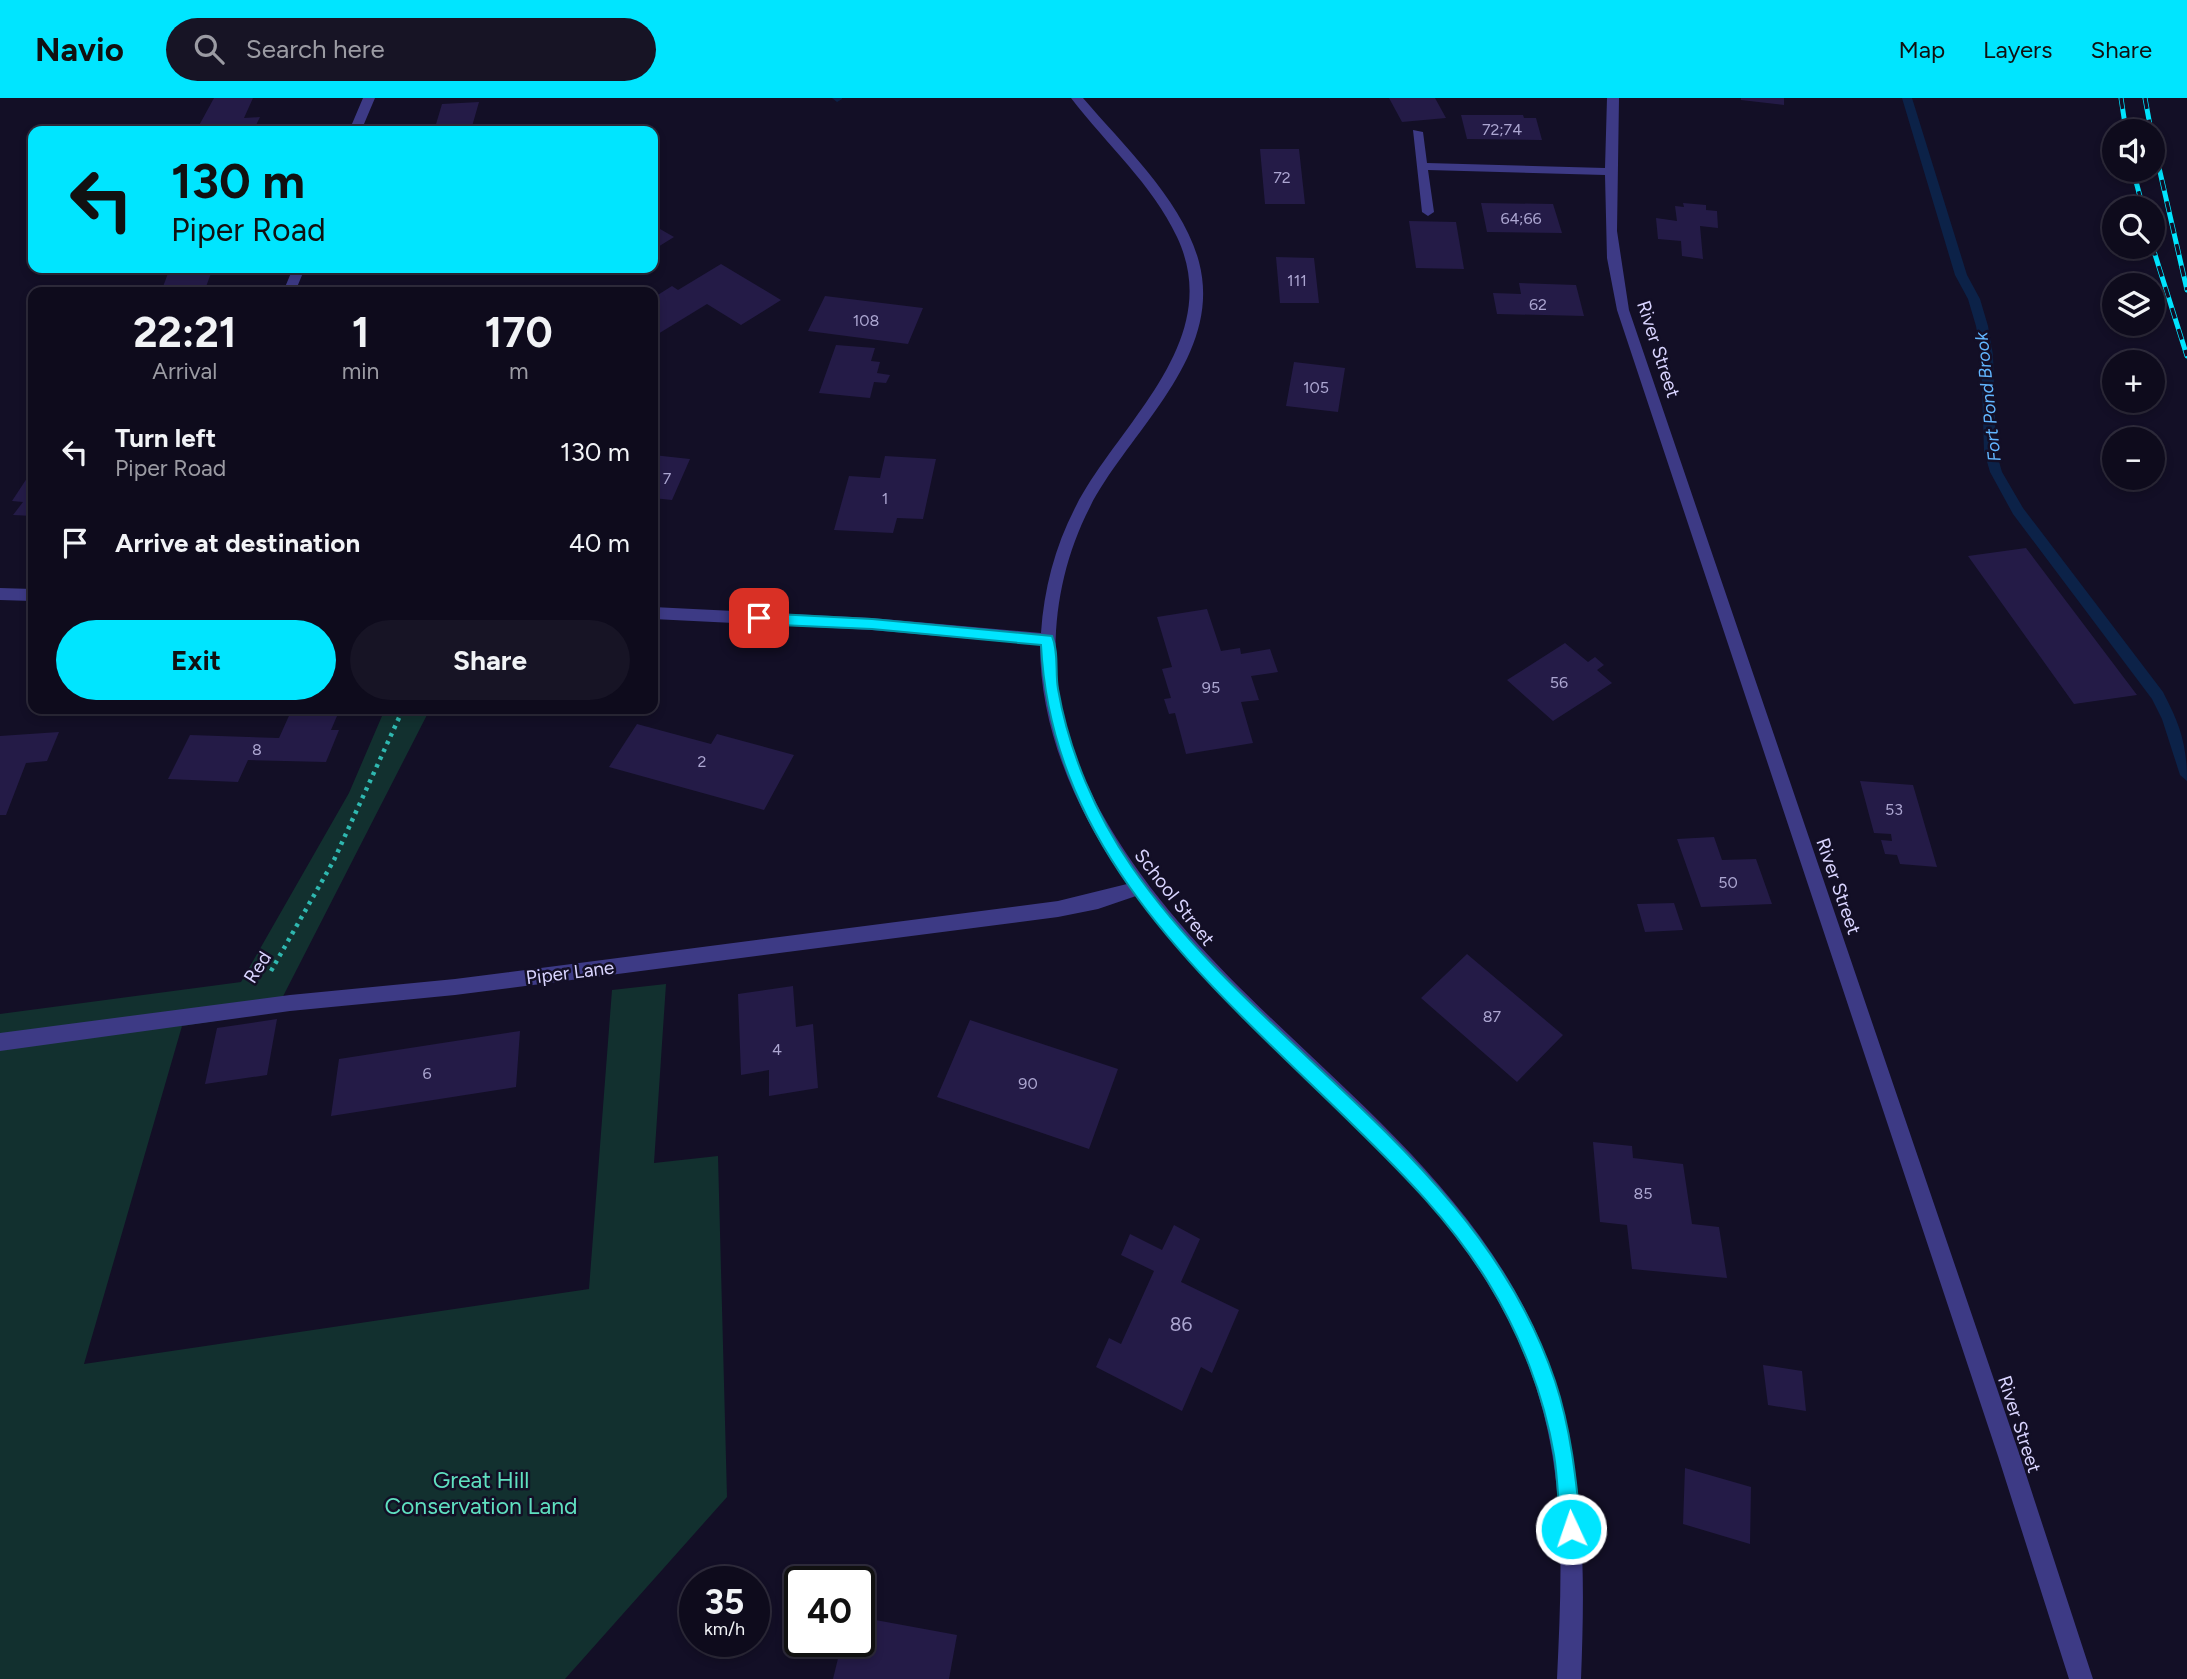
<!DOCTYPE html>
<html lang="en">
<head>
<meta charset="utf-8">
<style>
	body { margin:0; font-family:Figtree,sans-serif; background:#171425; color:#f1f3f6; height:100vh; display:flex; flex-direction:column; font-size:26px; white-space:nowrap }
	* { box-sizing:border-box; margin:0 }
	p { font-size:23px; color:#9b9ba3 }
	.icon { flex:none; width:38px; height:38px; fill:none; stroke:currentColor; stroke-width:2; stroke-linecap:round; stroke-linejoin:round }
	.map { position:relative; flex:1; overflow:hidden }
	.details { position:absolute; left:28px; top:189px; width:630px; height:427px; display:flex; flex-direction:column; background:#0e0b1c; border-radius:14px; box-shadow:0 4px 10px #0003,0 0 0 2px #2e2b3b }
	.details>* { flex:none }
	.banner { position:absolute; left:28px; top:28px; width:630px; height:147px; border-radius:14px; box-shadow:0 4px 10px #0003,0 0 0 2px #2e2b3b; background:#00e5ff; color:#111; overflow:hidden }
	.tools { position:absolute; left:2102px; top:21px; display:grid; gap:14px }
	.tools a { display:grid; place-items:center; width:63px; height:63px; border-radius:50%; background:#0e0b1c; box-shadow:0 4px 10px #0003,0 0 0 2px #2e2b3b; font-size:35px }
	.speed { position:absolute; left:679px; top:1468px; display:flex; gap:14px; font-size:35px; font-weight:700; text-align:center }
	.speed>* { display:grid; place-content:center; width:91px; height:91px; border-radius:50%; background:#0e0b1c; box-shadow:0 4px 10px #0003,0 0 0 2px #2e2b3b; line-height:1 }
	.speed small { font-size:18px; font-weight:400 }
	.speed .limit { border:4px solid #111; border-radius:10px; background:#fff; color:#111 }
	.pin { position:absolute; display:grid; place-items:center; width:60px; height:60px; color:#fff; margin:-30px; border-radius:14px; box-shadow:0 4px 10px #0006 }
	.me { position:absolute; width:77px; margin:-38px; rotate:357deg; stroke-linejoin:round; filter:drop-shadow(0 0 5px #0008) }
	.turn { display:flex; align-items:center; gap:24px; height:147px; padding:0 28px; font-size:32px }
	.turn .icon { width:91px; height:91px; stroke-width:2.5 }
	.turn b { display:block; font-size:49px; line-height:60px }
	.eta { display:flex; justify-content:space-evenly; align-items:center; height:119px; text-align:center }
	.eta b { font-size:42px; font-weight:700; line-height:49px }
	.cta { display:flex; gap:14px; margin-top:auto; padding:14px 28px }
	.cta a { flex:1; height:80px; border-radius:42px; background:#00e5ff; color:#111; font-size:28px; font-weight:700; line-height:80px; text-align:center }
	.cta a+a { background:#171425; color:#f1f3f6 }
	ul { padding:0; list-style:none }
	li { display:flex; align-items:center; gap:21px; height:91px; padding:0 28px }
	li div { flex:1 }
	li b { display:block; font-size:26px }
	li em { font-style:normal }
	header { display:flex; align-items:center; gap:42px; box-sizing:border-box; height:98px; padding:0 35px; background:#00e5ff; color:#111 }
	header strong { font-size:33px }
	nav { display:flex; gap:38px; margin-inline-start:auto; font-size:24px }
	.search { width:490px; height:63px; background:#171425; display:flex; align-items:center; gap:18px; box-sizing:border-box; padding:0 24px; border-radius:38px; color:#9b9ba3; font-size:26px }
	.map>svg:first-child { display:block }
	.green { fill:#12302f }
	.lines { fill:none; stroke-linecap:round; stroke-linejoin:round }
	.stream { fill:#0c2248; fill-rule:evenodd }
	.building { fill:#241b47 }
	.path { stroke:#2fb8b0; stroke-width:4.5; stroke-dasharray:3.5 5; stroke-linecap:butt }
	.minor { fill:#3d3a85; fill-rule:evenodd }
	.rail-casing { stroke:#00e5ff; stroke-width:5 }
	.rail { stroke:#130f26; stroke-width:3.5; stroke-dasharray:11; stroke-linecap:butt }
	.route { fill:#00e5ff; stroke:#0095a6; stroke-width:2 }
	.labels { text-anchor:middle; stroke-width:5; stroke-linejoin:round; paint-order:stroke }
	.number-label { font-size:16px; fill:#aca6d1 }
	.far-water-label { font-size:18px; font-style:italic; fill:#62b6ff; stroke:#130f26 }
	.street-label { font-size:19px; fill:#d9d4ff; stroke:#130f26 }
	.near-number-label { font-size:19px; fill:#aca6d1 }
	.near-park-label { font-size:23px; fill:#5fe0c0; stroke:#130f26 }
</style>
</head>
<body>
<header>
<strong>Navio</strong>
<div class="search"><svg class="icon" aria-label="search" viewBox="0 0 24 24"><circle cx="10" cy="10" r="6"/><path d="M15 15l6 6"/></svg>Search here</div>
<nav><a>Map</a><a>Layers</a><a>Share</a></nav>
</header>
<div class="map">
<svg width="2187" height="1581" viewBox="0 0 2187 1581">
	<rect width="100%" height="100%" fill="#130f26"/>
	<!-- green -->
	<path class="green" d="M385 611H430L275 914 182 928 84 1266 589 1191 612 892 666 886 654 1065 718 1058 727 1399 565 1581H0V916L241 884 349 695Z"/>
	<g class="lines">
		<!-- stream -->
		<path class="stream" d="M832 0H842V1L837 4Z
			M1902 0H1912L1967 177 1980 201 1988 228 1993 257 1996 353 2002 374 2023 410 2163 594C2180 627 2187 646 2187 683L2180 677 2162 621 2152 601 2013 416 1990 374 1984 353 1981 257 1976 228 1968 201 1955 177Z"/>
	</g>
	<!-- building -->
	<path class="building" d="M214 0H253L244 20 260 19 253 33H196Z
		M1389 0H1435L1446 20 1402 24Z
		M1741 0H1784V7L1741 2Z
		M479 4 471 32 434 33 442 6Z
		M1461 17H1523L1524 20H1536L1542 42 1467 41Z
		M1260 51H1299L1305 106H1265Z
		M1481 105 1553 106 1562 135 1487 134Z
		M1683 105 1706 107V112L1717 113 1718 130 1700 128 1703 161 1682 158 1681 143 1658 141 1656 120 1677 123 1675 108 1684 109Z
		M1409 123 1456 124 1464 171 1416 170Z
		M653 127 674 139 653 152Z
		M1276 159 1314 160 1319 205H1280Z
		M721 166 781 202 741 227 707 206 653 239V208L657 206 653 200 672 188 678 192Z
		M170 170H213L204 194H161Z
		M1519 185 1576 187 1584 218 1497 216 1493 195 1521 196Z
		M825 198 923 210 908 246 808 233Z
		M836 247 875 250 871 263 880 264 877 275 890 277 886 285 874 284 870 300 819 295Z
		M1294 264 1345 270 1338 314 1286 308Z
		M653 357 690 361 672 402 653 400Z
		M885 358 936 361 923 421 897 420 893 435 834 432 849 378 880 380Z
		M33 371V418L13 417 23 404 12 403Z
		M2026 450 2137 597 2074 606 1968 458Z
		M1207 511 1221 553 1240 550 1241 556 1270 551 1278 574 1251 578 1259 602 1241 604 1253 645 1186 656 1175 615 1169 616 1164 601 1171 600 1162 571 1172 569 1157 519Z
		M1565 545 1588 564 1595 559 1604 567 1597 572 1612 585 1553 623 1507 582Z
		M292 611H340L331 632H339L326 664 248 662 238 684 168 681 190 637 279 640Z
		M637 626 711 646 717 636 794 657 764 712 609 669Z
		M59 634 47 663 26 665 6 717H0V638Z
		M1860 683 1913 687 1937 769 1900 766 1897 757 1885 756 1881 742 1892 743 1891 736 1874 735Z
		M1714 739 1722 762 1756 761 1772 806 1701 809 1677 741Z
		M1674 805 1683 832 1645 834 1637 806Z
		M1467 856 1563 937 1517 984 1421 900Z
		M793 888 796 929 813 926 818 990 769 998V972L741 977 738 896Z
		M277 921 267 977 205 986 217 930Z
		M970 922 1118 971 1089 1051 937 999Z
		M520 933 516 989 331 1018 339 961Z
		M1593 1044 1632 1048 1633 1060 1683 1066 1692 1126 1719 1129 1727 1180 1632 1171 1627 1127 1600 1124Z
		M1174 1127 1200 1141 1181 1184 1239 1212 1212 1275 1201 1269 1182 1313 1096 1269 1109 1240 1121 1246 1154 1173 1121 1157 1130 1136 1162 1152Z
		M1763 1267 1802 1273 1806 1313 1768 1307Z
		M1685 1370 1751 1389 1750 1446 1683 1426Z
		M859 1519 957 1537 949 1581H833L842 1544H859Z"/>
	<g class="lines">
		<!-- path -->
		<path class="path" d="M271 873 334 762 403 611"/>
		<!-- minor -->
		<path class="minor" d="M363 0H375L361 33H349Z
			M1071 0H1083C1123 47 1183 103 1199 164 1224 259 1129 333 1090 409 1062 463 1050 528 1058 588 1065 643 1088 695 1117 741 1230 922 1435 1027 1530 1221 1585 1335 1586 1457 1581 1581H1557C1561 1493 1566 1403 1544 1317 1489 1095 1268 972 1136 798L1098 811 1058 819 455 897 290 913 0 953V935L290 897 455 881 1058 803 1127 786C1078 716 1040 634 1040 547L872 532 653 521V509L872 520 1041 535C1044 491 1055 448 1076 408 1119 325 1226 243 1177 139 1152 86 1107 47 1071 0Z
			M1607 0H1619L1617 133 1629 212 2020 1358 2093 1581H2069L1998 1358 1617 212 1607 160 1605 77 1428 72 1434 114 1428 118 1422 114 1413 32 1423 34 1427 65 1605 70Z
			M293 170H305L295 194H283Z
			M0 490 33 491V503L0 502Z"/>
		<!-- rail casing -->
		<g class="rail-casing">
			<path id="rail" d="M2121 0 2126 33
				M2145 0 2151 33
				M2152 39 2187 192
				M2133 72 2143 110
				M2152 147 2187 258"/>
		</g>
		<!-- rail -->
		<use href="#rail" class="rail"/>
	</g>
	<!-- route -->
	<path class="route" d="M759 515 872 521 1052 538C1059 554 1055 575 1058 591 1069 654 1096 717 1132 769 1259 953 1481 1062 1555 1283 1571 1331 1576 1381 1581 1431L1578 1438 1571 1441 1564 1438 1561 1431C1558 1406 1558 1381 1554 1357 1544 1297 1520 1236 1488 1184 1451 1124 1403 1076 1353 1027 1213 889 1052 759 1041 547L872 531 759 526 752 520Z"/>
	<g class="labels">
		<!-- number labels -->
		<g class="number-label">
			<text x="1502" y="37">72;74</text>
			<text x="1282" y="85">72</text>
			<text x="1521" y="126">64;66</text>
			<text x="1297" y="188">111</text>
			<text x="1538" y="212">62</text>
			<text x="866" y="228">108</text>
			<text x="1316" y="295">105</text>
			<text x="667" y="386">7</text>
			<text x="885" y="406">1</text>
			<text x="1559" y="590">56</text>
			<text x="1211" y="595">95</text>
			<text x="257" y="657">8</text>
			<text x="702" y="669">2</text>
			<text x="1894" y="717">53</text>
			<text x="1728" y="790">50</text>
			<text x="1492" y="924">87</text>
			<text x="777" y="957">4</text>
			<text x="427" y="981">6</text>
			<text x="1028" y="991">90</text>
			<text x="1643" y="1101">85</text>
		</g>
		<!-- far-water labels -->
		<g class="far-water-label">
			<text transform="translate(1988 299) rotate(-96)" y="6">Fort Pond Brook</text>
		</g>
		<!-- street labels -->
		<g class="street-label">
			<text transform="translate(1659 251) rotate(72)" y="7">River Street</text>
			<text transform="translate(1839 788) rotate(71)" y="7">River Street</text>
			<text transform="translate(1175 799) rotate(52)" y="7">School Street</text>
			<text transform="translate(257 869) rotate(-58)" y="7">Red</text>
			<text transform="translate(570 874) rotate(-7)" y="7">Piper Lane</text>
			<text transform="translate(2020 1326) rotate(72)" y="7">River Street</text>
		</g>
		<!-- near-number labels -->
		<g class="near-number-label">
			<text x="1181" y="1233">86</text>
		</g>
		<!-- near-park labels -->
		<g class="near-park-label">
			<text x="481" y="1390">Great Hill<tspan x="481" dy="26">Conservation Land</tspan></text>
		</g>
	</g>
</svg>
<div class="tools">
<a><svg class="icon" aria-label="sound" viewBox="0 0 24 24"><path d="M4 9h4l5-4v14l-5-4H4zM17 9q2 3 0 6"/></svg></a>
<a><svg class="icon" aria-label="search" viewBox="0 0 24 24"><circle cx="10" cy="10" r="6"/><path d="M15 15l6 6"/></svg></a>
<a><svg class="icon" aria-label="layers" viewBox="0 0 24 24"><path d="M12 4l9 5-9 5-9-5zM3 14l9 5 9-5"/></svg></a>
<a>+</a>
<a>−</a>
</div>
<div class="speed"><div>35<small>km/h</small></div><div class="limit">40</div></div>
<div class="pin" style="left:759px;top:520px;background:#d93025"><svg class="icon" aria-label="arrive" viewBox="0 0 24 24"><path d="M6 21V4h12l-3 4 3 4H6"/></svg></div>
<svg class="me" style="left:1571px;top:1431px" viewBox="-20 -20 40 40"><circle r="17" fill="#00e5ff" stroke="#fff" stroke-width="3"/><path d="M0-11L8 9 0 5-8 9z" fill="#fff"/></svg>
<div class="banner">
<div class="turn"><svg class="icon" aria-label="left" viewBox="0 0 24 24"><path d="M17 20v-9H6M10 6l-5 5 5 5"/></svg><div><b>130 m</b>Piper Road</div></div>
</div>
<section class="details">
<div class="eta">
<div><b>22:21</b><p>Arrival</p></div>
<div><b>1</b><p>min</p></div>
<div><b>170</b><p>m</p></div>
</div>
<ul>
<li><svg class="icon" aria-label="left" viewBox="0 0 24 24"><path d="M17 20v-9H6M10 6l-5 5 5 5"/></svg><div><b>Turn left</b><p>Piper Road</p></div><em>130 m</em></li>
<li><svg class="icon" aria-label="arrive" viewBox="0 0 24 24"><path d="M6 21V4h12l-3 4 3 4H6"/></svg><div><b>Arrive at destination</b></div><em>40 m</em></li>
</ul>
<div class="cta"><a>Exit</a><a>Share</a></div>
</section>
</div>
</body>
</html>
